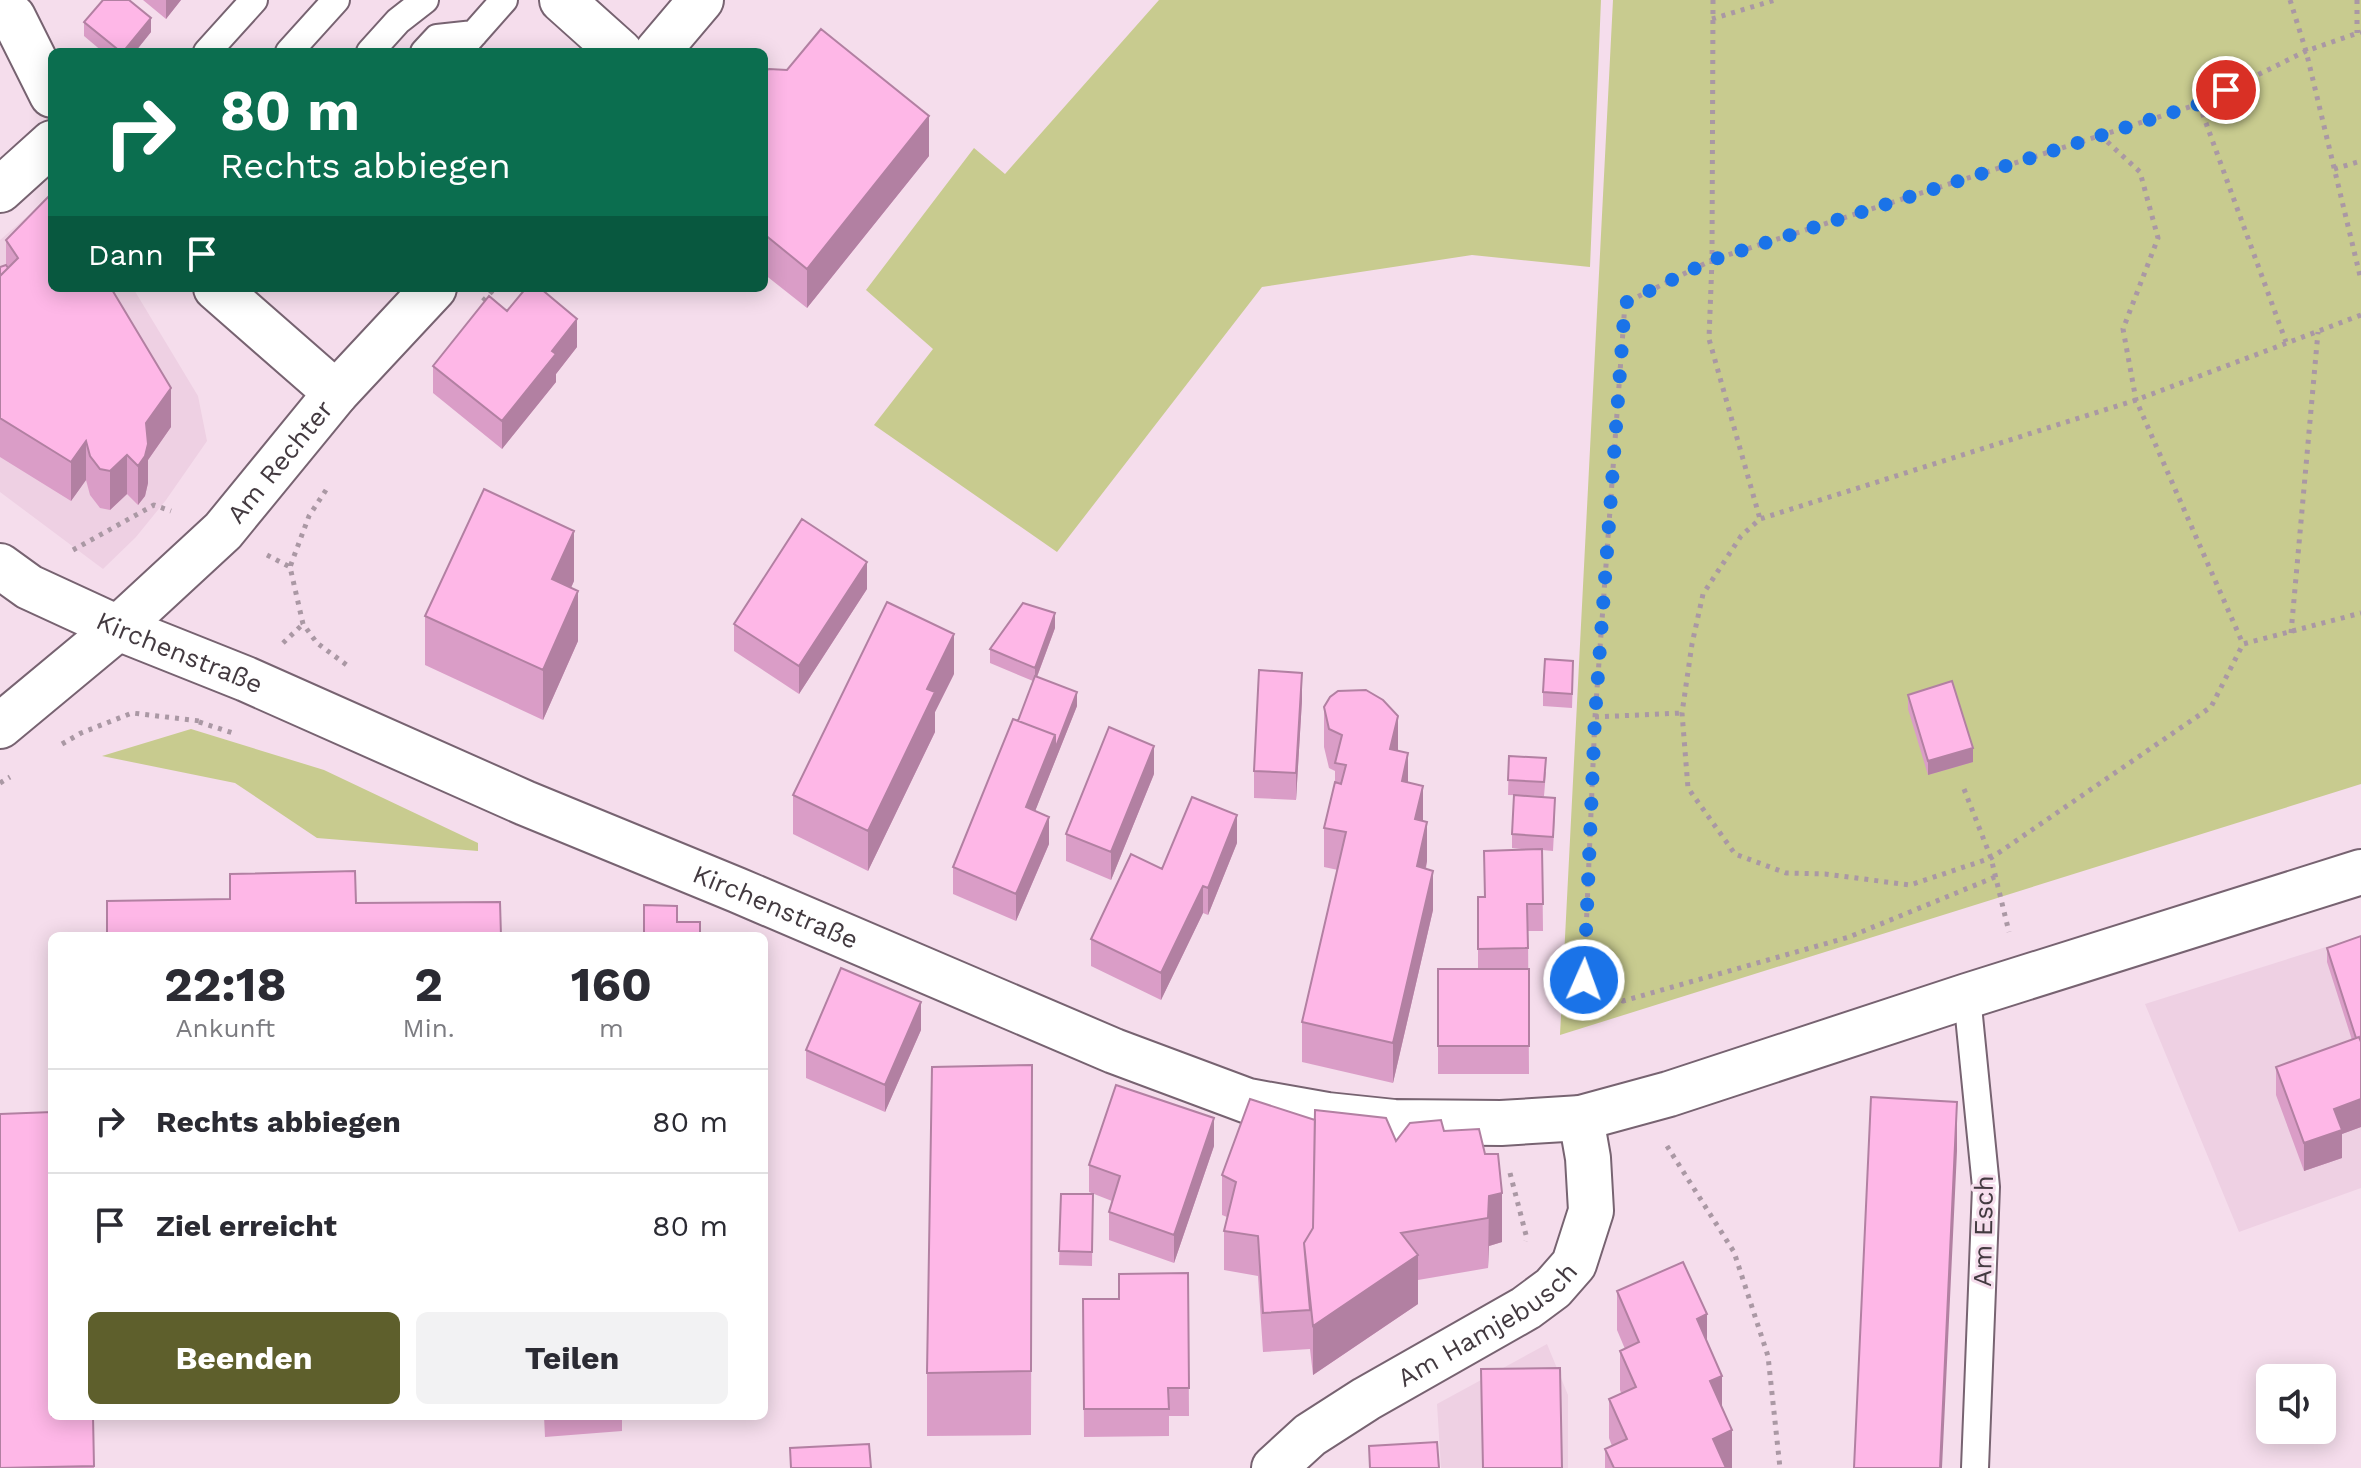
<!DOCTYPE html>
<html lang="de">
<head>
<meta charset="utf-8">
<style>
	body { margin:0; font-family:"Work Sans",sans-serif; background:#f2f2f3; color:#2b2b33; height:100vh; display:flex; flex-direction:column; font-size:30px; white-space:nowrap }
	* { box-sizing:border-box; margin:0 }
	p { font-size:26px; color:#7c7c81 }
	.icon { flex:none; width:44px; height:44px; fill:none; stroke:currentColor; stroke-width:2; stroke-linecap:round; stroke-linejoin:round }
	.map { position:relative; flex:1; overflow:hidden }
	.details { position:absolute; left:48px; top:932px; width:720px; height:488px; display:flex; flex-direction:column; background:#fff; border-radius:12px; box-shadow:0 4px 20px #0003 }
	.details>* { flex:none }
	.banner { position:absolute; left:48px; top:48px; width:720px; height:244px; border-radius:12px; box-shadow:0 4px 20px #0003; background:#0b6e4f; color:#fff; overflow:hidden }
	.fabs { position:absolute; left:2256px; top:1364px; display:grid; gap:16px }
	.fabs a { display:grid; place-items:center; width:80px; height:80px; border-radius:12px; background:#fff; box-shadow:0 4px 20px #0003; font-size:40px }
	.pin { position:absolute; display:grid; place-items:center; width:68px; height:68px; color:#fff; margin:-34px; border:4px solid #fff; border-radius:50%; box-shadow:0 2px 8px #0007 }
	.me { position:absolute; width:88px; margin:-44px; rotate:2deg; stroke-linejoin:round; filter:drop-shadow(0 0 6px #0008) }
	.turn { display:flex; align-items:center; gap:28px; height:168px; padding:0 40px; font-size:36px }
	.turn .icon { width:104px; height:104px; stroke-width:2.5 }
	.turn b { display:block; font-size:56px; line-height:68px }
	.then { display:flex; align-items:center; height:76px; padding:0 40px; background:#0003; gap:16px; font-size:30px }
	.eta { display:flex; justify-content:space-evenly; align-items:center; height:136px; text-align:center }
	.eta b { font-size:48px; font-weight:700; line-height:56px }
	.primary-button { display:flex; gap:16px; margin-top:auto; padding:16px 40px }
	.primary-button a { flex:1; height:92px; border-radius:12px; background:#5e5f2c; color:#fff; font-size:32px; font-weight:700; line-height:92px; text-align:center }
	.primary-button a+a { background:#f2f2f3; color:#2b2b33 }
	ul { padding:0; list-style:none }
	li { display:flex; align-items:center; gap:24px; height:104px; padding:0 40px; border-top:2px solid #e1e1e2 }
	li div { flex:1 }
	li b { display:block; font-size:30px }
	li em { font-style:normal }
	.map>svg:first-child { display:block }
	.built { fill:#eed0e3 }
	.green { fill:#c8cb8f }
	.lines { fill:none; stroke-linecap:round; stroke-linejoin:round }
	.service-casing { stroke:#776371; stroke-width:30 }
	.minor-casing { stroke:#776371; stroke-width:48 }
	.path { stroke:#aa98a4; stroke-width:5; stroke-dasharray:4 6; stroke-linecap:butt }
	.service { stroke:#fff; stroke-width:26 }
	.minor { stroke:#fff; stroke-width:44 }
	.wall { fill:#da9dc7 }
	.shaded-wall { fill:#b280a2 }
	.building { fill:#feb7e7; stroke:#b280a2; stroke-width:2 }
	.route { stroke:#1a73e8; stroke-width:14; stroke-dasharray:0 25.2 }
	.labels { text-anchor:middle; stroke-width:6; stroke-linejoin:round; paint-order:stroke }
	.street-label { font-size:26px; fill:#433a40; stroke:#f5ddec }
</style>
</head>
<body>
<div class="map">
<svg width="2361" height="1468" viewBox="0 0 2361 1468">
	<rect width="100%" height="100%" fill="#f5ddec"/>
	<!-- built -->
	<path class="built" d="M52 195V288H133L198 396 207 441 166 500 136 537 103 569 0 492V240Z
		M2361 936V1188L2239 1232 2145 1004Z
		M1547 1344 1568 1395V1468H1441L1437 1404Z"/>
	<!-- green -->
	<path class="green" d="M1159 0H1601L1590 267 1472 255 1262 287 1057 552 874 425 933 349 866 290 974 148 1005 174Z
		M1613 0H2361V784L1560 1035Z
		M191 729 324 770 478 843V851L317 838 235 783 102 756Z"/>
	<g class="lines">
		<!-- service casing -->
		<g class="service-casing">
			<path id="service" d="M207 52 254 0
				M289 52 336 0
				M370 52 398 21 425 0
				M424 52 437 38 474 34
				M458 52 504 0
				M1967 996 1986 1187 1975 1468"/>
		</g>
		<!-- minor casing -->
		<g class="minor-casing">
			<g id="minor">
				<path d="M562 0 620 52"/>
				<path d="M0 7 13 17 52 95"/>
				<path d="M657 52 701 0"/>
				<path d="M0 190 52 143"/>
				<path d="M216 288 336 393"/>
				<path id="s1" d="M0 566 29 587 118 628 246 679 525 803 737 890 1114 1051 1248 1101 1327 1115 1394 1122 1501 1123 1581 1118 1669 1094 1967 996 2361 872"/>
				<path id="s2" d="M0 726 118 628 223 531 336 393 434 288"/>
				<path id="s3" d="M1274 1468 1310 1435 1366 1399 1526 1308 1553 1288 1574 1264 1591 1211 1588 1158 1581 1118"/>
			</g>
		</g>
		<!-- path -->
		<path class="path" d="M1713 0 1712 260 1709 339 1760 519
			M2290 0 2306 51 2361 280
			M2357 0V33
			M1712 19 1775 0
			M2199 104 2286 342
			M2100 135 2140 172 2158 238 2123 329 2136 400 2243 644
			M2334 169 2361 161
			M483 301 495 288
			M2361 315 2136 400 1760 519 1741 536 1703 594 1692 644 1682 713 1688 788 1735 854 1786 873 1825 874 1910 885 1991 858 2211 707 2243 644 2361 613
			M326 490 309 516 290 567 303 624 317 643 348 666
			M73 550 154 505 171 511
			M267 555 290 567
			M2291 633 2318 332
			M283 643 303 624
			M1595 717 1682 713
			M199 722 236 734
			M62 744 81 733 132 713 200 721
			M0 783 10 777
			M1964 789 1991 858 2009 932
			M1995 877 1849 937 1623 1001 1584 980 1595 717 1625 303 1712 260 2199 104 2306 51 2361 32
			M1667 1146 1734 1252 1768 1356 1780 1468
			M1510 1173 1526 1235 1525 1241"/>
		<!-- service -->
		<use href="#service" class="service"/>
		<!-- minor -->
		<use href="#minor" class="minor"/>
	</g>
	<!-- wall -->
	<path class="wall" d="M143 0H181L166 19Z
		M84 22 151 32 135 52H103L84 36Z
		M764 71 929 156 807 308 764 274Z
		M6 240 171 427 148 460V483L145 496 138 505 127 494 110 510 100 508 90 495 86 480 71 501 0 457V267L6 265Z
		M507 311 577 347 556 374V382L502 449 433 393V366Z
		M574 581 571 588 578 641 543 720 425 665V616Z
		M867 589 799 694 734 651V624Z
		M1055 628 1037 677 1077 706 1035 811 1049 844 1016 921 953 894V867L1018 721 1033 681 990 663V649Z
		M954 674 935 712V732L868 871 793 834V795Z
		M1573 675 1572 708 1543 706V692Z
		M1908 695 1973 762 1928 775 1908 709Z
		M1302 700 1296 800 1254 798V771Z
		M1324 707 1398 750 1408 783 1423 821 1427 861 1426 869 1433 910 1393 1083 1302 1062V1022L1338 870 1324 867V828L1335 782V771L1329 768 1324 747Z
		M1509 756 1546 772 1544 796 1508 795Z
		M1154 774 1111 880 1066 861V834Z
		M1555 812 1553 851 1542 850 1543 931H1528L1529 1074H1438V969H1478V897H1484L1531 850 1512 848V834Z
		M1237 843 1208 915 1203 913 1161 1000 1091 966V939L1162 869Z
		M2361 936V1127L2342 1134V1158L2304 1171 2276 1095V1067L2352 1040 2327 962V948Z
		M921 1030 885 1112 806 1078V1050Z
		M1032 1065 1031 1435 927 1436V1373Z
		M1315 1120 1396 1141 1444 1131 1502 1242 1489 1246 1488 1268 1418 1280V1304L1313 1375 1310 1349 1263 1352 1258 1276 1224 1270V1231L1227 1217 1222 1215V1175Z
		M1214 1146 1174 1263 1109 1240V1212L1112 1201 1089 1192V1165Z
		M1061 1194H1093L1092 1266 1059 1265Z
		M1188 1273 1189 1416H1169V1436L1084 1437 1083 1299H1119Z
		M1617 1291 1707 1341 1722 1407 1732 1468H1605V1449L1612 1446 1609 1438V1399L1621 1393 1620 1390V1351L1625 1349 1617 1330Z
		M93 1416 94 1468H0Z
		M544 1416H622V1431L545 1437Z"/>
	<!-- shaded-wall -->
	<path class="shaded-wall" d="M166 0H181L166 19Z
		M151 18V32L135 52H123Z
		M929 116V156L807 308V269Z
		M577 319V347L556 374V382L502 449V421L552 351Z
		M171 388V427L148 460V483L145 496 138 505V466L146 423Z
		M86 441V480L71 501V462Z
		M127 455V494L110 510V471Z
		M574 531V581L552 629V579Z
		M867 562V589L799 694V666Z
		M578 591V641L543 720V670Z
		M1055 613V628L1035 682V668Z
		M954 634V674L935 712V732L868 871V831L927 689Z
		M1302 673V700L1296 800V773Z
		M1077 692V706L1026 834V807L1055 735Z
		M1398 716V756L1390 749Z
		M1154 746V774L1111 880V852Z
		M1973 748V762L1928 775V761Z
		M1408 753V792L1402 781Z
		M1423 786V826L1415 819Z
		M1237 815V843L1208 915V888Z
		M1049 817V844L1016 921V894Z
		M1427 822V861L1417 906V866Z
		M1433 871V910L1393 1083V1043Z
		M1203 886V913L1161 1000V973Z
		M921 1002V1030L885 1112V1085Z
		M2361 1099V1127L2342 1134V1158L2304 1171V1143L2334 1109Z
		M1957 1102V1151L1942 1468H1940Z
		M1214 1118V1146L1174 1263V1235Z
		M1502 1193V1242L1489 1246 1488 1268 1489 1196Z
		M1418 1255V1304L1313 1375V1326Z
		M1707 1314V1354L1697 1319Z
		M1722 1376V1415L1710 1381Z
		M1732 1430V1468H1713V1439Z"/>
	<!-- building -->
	<path class="building" d="M103 0H129L151 18 123 52H121L84 22Z
		M821 29 929 116 807 269 764 234V71L769 69 787 70Z
		M52 193V288H111L171 388 146 423 148 444 145 456 138 466 127 455 110 471 100 469 90 456 86 441 71 462 0 418V276L18 258 6 240Z
		M6 265 8 268 0 276V267Z
		M526 288H540L577 319 552 351 556 354 502 421 433 366 489 296 507 311Z
		M484 489 574 531 552 579 578 591 543 670 425 616Z
		M802 519 867 562 799 666 734 624Z
		M887 602 954 634 927 689 935 692 868 831 793 795Z
		M1023 603 1055 613 1035 668 990 649Z
		M1545 659 1573 661 1572 694 1543 692Z
		M1259 670 1302 673 1296 773 1254 771Z
		M1035 676 1077 692 1055 749V735L1018 721Z
		M1952 681 1973 748 1928 761 1908 695Z
		M1366 690 1383 700 1398 716 1390 749 1408 753 1402 781 1423 786 1415 819 1427 822 1417 866 1433 871 1393 1043 1302 1022 1346 832 1324 828 1335 782 1341 784 1346 765 1335 763 1342 735 1329 729 1324 707 1330 697 1338 691Z
		M1013 719 1055 735 1026 807 1049 817 1016 894 953 867Z
		M1109 727 1154 746 1111 852 1066 834Z
		M1509 756 1546 758 1544 782 1508 780Z
		M1514 795 1555 798 1553 837 1512 834Z
		M1192 797 1237 815 1208 888 1203 886 1161 973 1091 939 1131 854 1162 869Z
		M1542 849 1543 904H1527L1528 948 1478 949V897H1485L1484 851Z
		M355 871 356 903 500 902 501 936H107V901L230 899V874Z
		M644 905 677 906V922H700V936H552V933L644 935Z
		M2361 936V1042L2359 1037 2356 1038 2327 948Z
		M841 968 921 1002 885 1085 806 1050Z
		M1438 969H1529V1046H1438Z
		M2359 1037 2361 1042V1099L2334 1109 2342 1130 2304 1143 2276 1067Z
		M1032 1065 1031 1371 927 1373 932 1067Z
		M1116 1085 1214 1118 1174 1235 1109 1212 1120 1176 1089 1165Z
		M1871 1097 1957 1102 1940 1468H1854Z
		M1250 1099 1315 1120 1313 1228 1304 1243 1310 1310 1263 1313 1258 1236 1224 1231 1236 1182 1222 1175Z
		M1315 1110 1386 1118 1396 1141 1410 1123 1441 1120 1444 1131 1479 1129 1485 1154H1498L1502 1193 1489 1196 1488 1218 1401 1233 1418 1255 1313 1326 1304 1243 1313 1228Z
		M52 1112V1416H93L94 1466 0 1468V1114Z
		M1061 1194H1093L1092 1252 1059 1251Z
		M1683 1262 1707 1314 1697 1319 1722 1376 1710 1381 1732 1430 1713 1439 1726 1468H1614L1605 1449 1627 1439 1609 1399 1636 1387 1620 1351 1639 1342 1617 1291Z
		M1188 1273 1189 1388H1168L1169 1409H1084L1083 1299H1119V1274Z
		M1560 1368 1562 1468H1483L1481 1369Z
		M1437 1442 1439 1468H1370L1369 1446Z
		M869 1444 871 1468H791L790 1448Z"/>
	<g class="lines">
		<!-- route -->
		<path class="route" d="M1584 980 1595 717 1625 303 1712 260 2199 104 2226 90"/>
	</g>
	<g class="labels">
		<!-- street labels -->
		<g class="street-label">
			<text dy="9" stroke="none"><textPath href="#s2" startOffset="386">Am Rechter</textPath></text>
			<text dy="9" stroke="none"><textPath href="#s1" startOffset="200">Kirchenstraße</textPath></text>
			<text dy="9" stroke="none"><textPath href="#s1" startOffset="848">Kirchenstraße</textPath></text>
			<text transform="translate(1983 1231) rotate(-89)" y="9">Am Esch</text>
			<text dy="9" stroke="none"><textPath href="#s3" startOffset="258">Am Hamjebusch</textPath></text>
		</g>
	</g>
</svg>
<div class="fabs">
<a><svg class="icon" aria-label="sound" viewBox="0 0 24 24"><path d="M4 9h4l5-4v14l-5-4H4zM17 9q2 3 0 6"/></svg></a>
</div>
<div class="pin" style="left:2226px;top:90px;background:#d93025"><svg class="icon" aria-label="arrive" viewBox="0 0 24 24"><path d="M6 21V4h12l-3 4 3 4H6"/></svg></div>
<svg class="me" style="left:1584px;top:980px" viewBox="-20 -20 40 40"><circle r="17" fill="#1a73e8" stroke="#fff" stroke-width="3"/><path d="M0-11L8 9 0 5-8 9z" fill="#fff"/></svg>
<div class="banner">
<div class="turn"><svg class="icon" aria-label="right" viewBox="0 0 24 24"><path d="M7 20v-9h11M14 6l5 5-5 5"/></svg><div><b>80 m</b>Rechts abbiegen</div></div>
<div class="then">Dann<svg class="icon" aria-label="arrive" viewBox="0 0 24 24"><path d="M6 21V4h12l-3 4 3 4H6"/></svg></div>
</div>
<section class="details">
<div class="eta">
<div><b>22:18</b><p>Ankunft</p></div>
<div><b>2</b><p>Min.</p></div>
<div><b>160</b><p>m</p></div>
</div>
<ul>
<li><svg class="icon" aria-label="right" viewBox="0 0 24 24"><path d="M7 20v-9h11M14 6l5 5-5 5"/></svg><div><b>Rechts abbiegen</b></div><em>80 m</em></li>
<li><svg class="icon" aria-label="arrive" viewBox="0 0 24 24"><path d="M6 21V4h12l-3 4 3 4H6"/></svg><div><b>Ziel erreicht</b></div><em>80 m</em></li>
</ul>
<div class="primary-button"><a>Beenden</a><a>Teilen</a></div>
</section>
</div>
</body>
</html>
